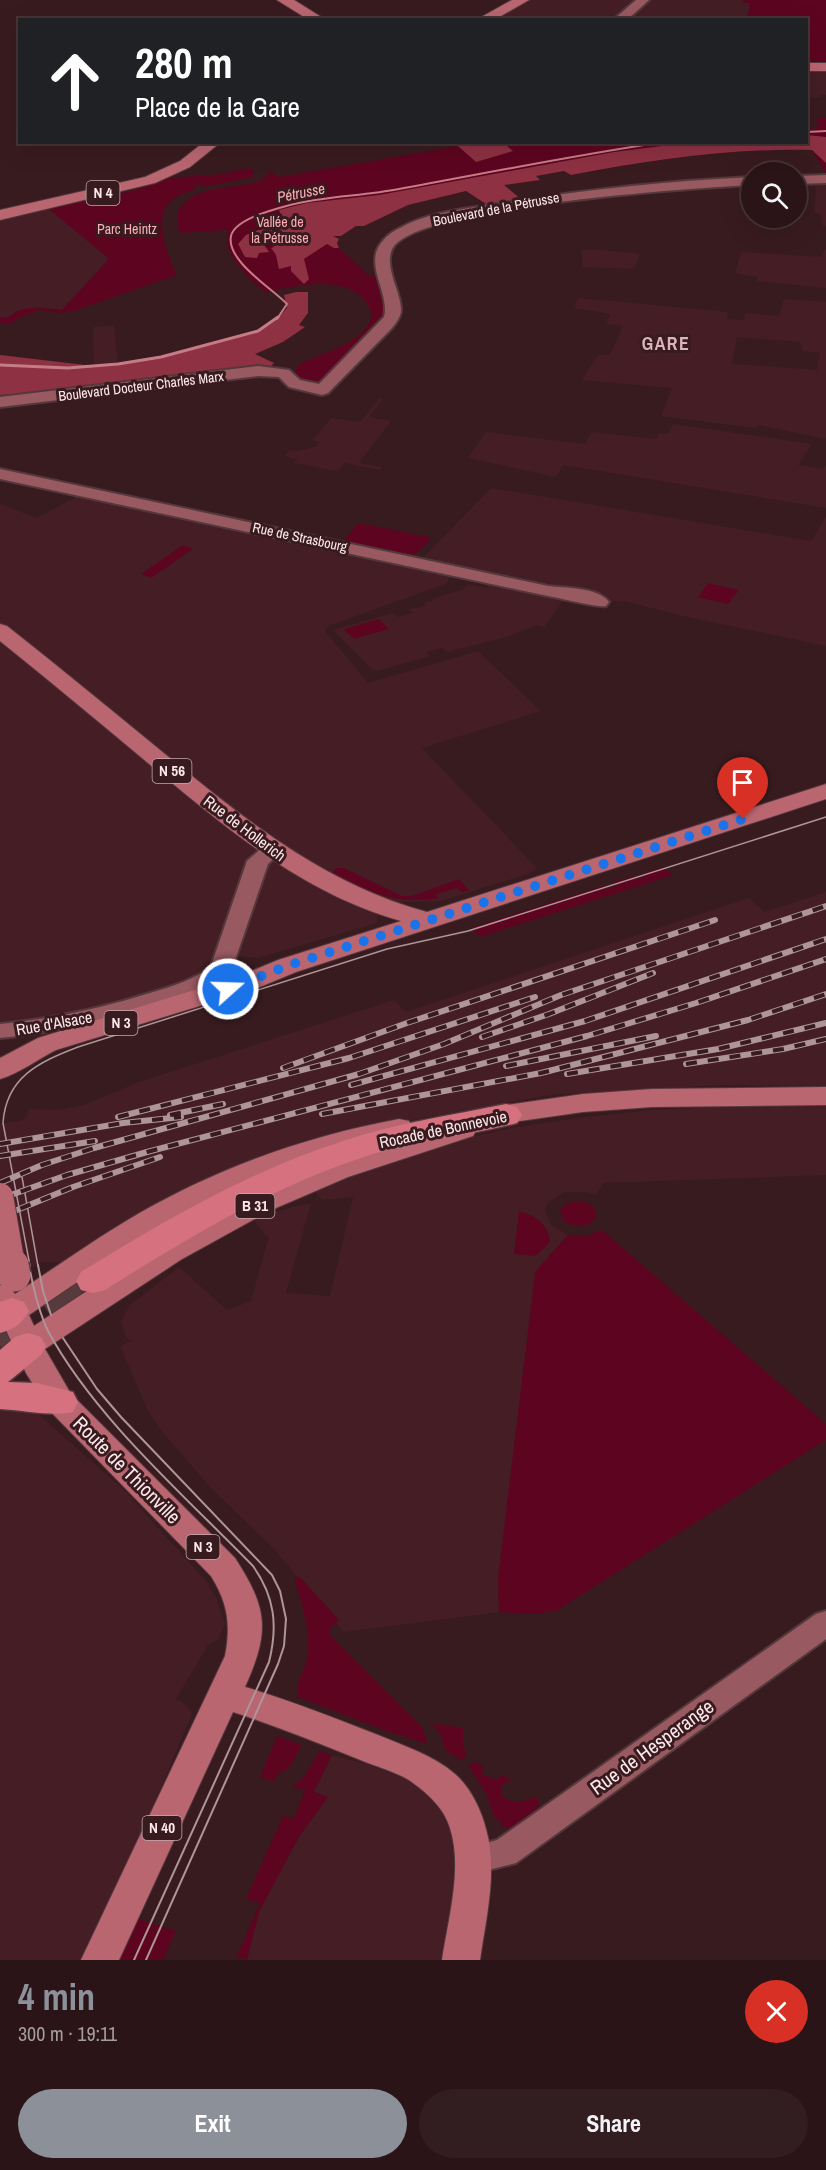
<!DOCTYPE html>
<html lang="en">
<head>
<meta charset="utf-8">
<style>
	body { margin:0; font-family:"Archivo Narrow",sans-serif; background:#321d20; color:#f1f3f6; height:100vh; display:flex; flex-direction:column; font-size:22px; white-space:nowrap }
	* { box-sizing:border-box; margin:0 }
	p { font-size:20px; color:#a59ea1 }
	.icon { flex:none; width:33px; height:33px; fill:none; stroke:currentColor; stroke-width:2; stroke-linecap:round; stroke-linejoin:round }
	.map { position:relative; height:1960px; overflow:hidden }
	.drawer { display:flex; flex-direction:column; background:#2a1417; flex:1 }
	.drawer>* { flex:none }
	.banner { position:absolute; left:18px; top:18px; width:790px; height:126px; border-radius:0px; box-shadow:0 6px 24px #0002,0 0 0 2px #463336; background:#202124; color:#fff; overflow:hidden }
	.fabs { position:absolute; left:741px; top:162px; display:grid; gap:12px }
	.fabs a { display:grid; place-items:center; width:66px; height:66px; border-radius:50%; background:#2a1417; box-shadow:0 6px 24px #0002,0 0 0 2px #463336; font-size:30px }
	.pin { position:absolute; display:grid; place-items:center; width:51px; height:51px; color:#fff; margin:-62px -26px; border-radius:50% 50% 50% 0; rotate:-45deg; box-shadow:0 0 6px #0007 }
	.pin .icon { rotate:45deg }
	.me { position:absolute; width:66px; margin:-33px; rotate:70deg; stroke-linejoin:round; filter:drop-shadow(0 0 4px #0008) }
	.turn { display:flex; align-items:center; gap:21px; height:126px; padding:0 18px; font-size:27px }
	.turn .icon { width:78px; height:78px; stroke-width:2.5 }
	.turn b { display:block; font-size:42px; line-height:51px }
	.round { display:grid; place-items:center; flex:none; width:63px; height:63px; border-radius:32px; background:#321d20 }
	.summary { display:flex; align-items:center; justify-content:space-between; height:102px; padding:0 18px }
	h1 { font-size:36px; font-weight:700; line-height:45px; color:#8c9099 }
	.primary-button { display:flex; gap:12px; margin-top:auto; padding:12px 18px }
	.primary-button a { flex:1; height:69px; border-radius:36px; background:#8c9099; color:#fff; font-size:24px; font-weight:700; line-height:69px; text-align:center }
	.primary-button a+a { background:#321d20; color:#f1f3f6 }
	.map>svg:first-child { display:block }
	.built { fill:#441e24; fill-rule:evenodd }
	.green { fill:#5d0520 }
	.forest { fill:#8d3143 }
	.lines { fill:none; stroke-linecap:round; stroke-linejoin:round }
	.stream-far1 { stroke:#c57c87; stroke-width:2 }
	.stream { stroke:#c57c87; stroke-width:3 }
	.highway-tunnel { stroke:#563a3d; stroke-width:39; stroke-dasharray:39 20; stroke-linecap:butt }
	.secondary-casing { stroke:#54383b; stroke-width:4 }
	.primary-casing { stroke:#54383b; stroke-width:2 }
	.highway-casing { stroke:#54383b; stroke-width:3 }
	.secondary { fill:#995961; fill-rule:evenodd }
	.primary { fill:#b96671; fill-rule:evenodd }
	.highway { fill:#d67280; fill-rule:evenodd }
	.tram-far1 { stroke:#ae9598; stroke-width:1.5 }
	.tram { stroke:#ae9598; stroke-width:2 }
	.rail-casing { stroke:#ae9598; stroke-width:6 }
	.rail { stroke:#381b1f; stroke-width:4; stroke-dasharray:11; stroke-linecap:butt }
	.primary-bridge-far1-casing { stroke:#54383b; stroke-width:28; stroke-linecap:butt }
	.primary-bridge-casing { stroke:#54383b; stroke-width:36; stroke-linecap:butt }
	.primary-bridge-far1 { stroke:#b96671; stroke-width:26 }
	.primary-bridge { stroke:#b96671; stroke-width:33 }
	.route { stroke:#1a73e8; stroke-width:10; stroke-dasharray:0 18 }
	.labels { text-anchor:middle; stroke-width:6; stroke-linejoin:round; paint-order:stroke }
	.far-street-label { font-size:14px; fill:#fee8ea; stroke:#381b1f }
	.far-park-label { font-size:14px; fill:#fcadb6; stroke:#381b1f }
	.shield { fill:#381b1f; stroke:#c3aaad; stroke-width:1.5 }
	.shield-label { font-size:15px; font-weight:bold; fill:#fee8ea }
	.far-water-label { font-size:15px; font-style:italic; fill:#fbadb5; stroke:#381b1f }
	.street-label { font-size:16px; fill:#fee8ea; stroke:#381b1f }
	.far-district-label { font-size:18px; font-weight:bold; letter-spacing:1.5px; fill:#ddb4b8; stroke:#381b1f }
	.near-street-label { font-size:20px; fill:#fee8ea; stroke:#381b1f }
</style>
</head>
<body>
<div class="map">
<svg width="826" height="1960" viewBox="0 0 826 1960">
	<rect width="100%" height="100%" fill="#381b1f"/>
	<!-- built -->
	<path class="built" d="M522 0H744L743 1 750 3 748 16 744 19 482 20Z
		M807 70H826V95H820L823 97 807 98Z
		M826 179V226L822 225 820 214 814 213 816 191 812 180Z
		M49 209 110 258 62 310 36 307 8 318 0 317V219Z
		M581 250H601L640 254 634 269 583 267Z
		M824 250H826V288L757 281V277L735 273 741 252 822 257Z
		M578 298 728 312 727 319 744 320 745 313 779 316 784 299 826 302V439L759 425 756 428 661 416 672 388 582 380 598 355H610L623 326 606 324 610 314 574 308ZM737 337 800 342 803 351 820 353 817 370 732 364Z
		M114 326 118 364 94 366 93 327Z
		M379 399H383L369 417 391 421 359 463 382 467 380 470 345 463 338 471 293 463 298 459 284 456 290 450 298 451 316 446 319 442 312 440 332 418 360 422Z
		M673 424 812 444 798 465 822 469 826 466V508L563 465 556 477 468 458 486 432 585 444 592 432 656 439 659 433 668 434Z
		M491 488 811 541 826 517V646L678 615 625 601 600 602 456 571 445 584 328 626 325 631 368 683 478 651 541 711 422 748 537 868 528 874 441 901 395 902 377 916V923L258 958 220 955 210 980 149 999 0 1029V504L37 518 85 492 418 563Z
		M468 584 486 588 489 585 563 601 544 627 537 625 510 636 447 652 442 648 426 652 430 656 377 671 373 670 333 630 393 613 398 617 412 613 409 609 423 607 426 602H431L435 598 464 589Z
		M826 892V1086L719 1085 549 1095 406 1121 63 1262H42L0 1282V1124L23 1120 27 1116 28 1109 58 1110 84 1105 139 1082 394 1000 406 1012 749 898 765 912Z
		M826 1106V1175L603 1183 596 1195 586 1192H564L548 1203 545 1211 551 1225 568 1235 548 1256 498 1578 499 1612 344 1632 274 1549 210 1487 159 1428 147 1408 120 1346 133 1340 127 1339 121 1321 130 1305 179 1267 227 1310 251 1301 269 1236H266L253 1219 292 1207 311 1203 286 1293 330 1296 353 1197 322 1200 312 1187 446 1143 510 1128 585 1117 653 1110 715 1107Z
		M0 1403H17L38 1414 123 1489 206 1581 216 1598 225 1624 218 1639 208 1645 176 1699 186 1705 192 1714 151 1811 81 1960H0Z
		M332 1755 369 1765 421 1785 460 1804 461 1960H247L259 1910 299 1837 327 1797 314 1792Z"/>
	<!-- green -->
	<path class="green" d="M744 0H826V63H807V20L744 19 748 16 750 3 742 2Z
		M826 117V174L812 150C730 148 651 160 571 175L564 171 535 176 540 180 504 185 489 206 466 191 408 205 364 226H356L341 236H333L339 239 337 243 339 248 369 276H378L385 317 321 384 314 385 296 378V369L301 363C319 355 354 344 366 328 371 322 373 314 369 307 352 273 294 285 266 293 250 279 220 254 228 230L179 233 177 214C189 185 232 189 257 182 265 180 265 174 271 172L280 177 458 146 476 162 512 150 503 143 807 142V130H816L818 118Z
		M249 168 254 171 253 177 204 187 200 184 194 186 196 189C185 193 174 196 167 206 154 222 169 259 177 275L74 311 60 313 37 310C29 317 20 314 12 323H0V317L8 318C21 303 45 309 62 310L109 259 49 209 132 191 170 178 223 174Z
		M358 523 429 537 431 539 414 555 344 541Z
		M183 545 193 549 151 578 141 574Z
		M708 583 712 584 739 590 728 604 698 597Z
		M379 619 389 629 354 639 344 629Z
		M664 867 673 875 480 937 471 928 603 886 607 889 617 886 614 882 635 876 638 879 648 875 646 872Z
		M336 868H344L402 896H412L459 879 469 890 462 892 457 888 436 894 439 898C396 905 368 893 331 874Z
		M573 1201 586 1202 596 1209V1218C587 1229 573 1228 563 1220L560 1210 563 1206Z
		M519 1211C535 1215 549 1225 550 1242L536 1256 514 1254Z
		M602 1230 826 1424V1440L556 1611 536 1614 499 1612 498 1578 535 1272 568 1235 586 1236Z
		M300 1577 339 1620 329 1630 330 1635 422 1727 428 1744 386 1731 298 1697C294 1683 307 1667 308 1653 310 1628 302 1602 294 1579Z
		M432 1723 463 1728V1745L467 1755 461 1760 445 1750 442 1737Z
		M277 1736 302 1745 290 1767 278 1774 273 1782 260 1777Z
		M319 1751 332 1755 314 1792 328 1797 299 1837 260 1910 247 1959 236 1958 260 1903 246 1899 283 1816 294 1818 305 1790 292 1787 305 1776Z
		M474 1761 484 1767 481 1773 497 1780 501 1775 512 1780 502 1785 501 1794C510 1805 524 1802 536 1796L539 1803 536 1813 512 1830 501 1826 500 1820 495 1819 487 1795 469 1767Z
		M136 1918 176 1931 163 1960H117Z"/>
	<!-- forest -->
	<path class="forest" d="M807 135 826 137V163L812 150C730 148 651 160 571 175L564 171 536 176 540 180 504 185 523 201 489 206 466 191 408 205 364 226H356L341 236H333L339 239 337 243 339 248H334L327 244 304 259 309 279 304 284 291 271V266L279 269 276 255 271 248 274 247 264 234 257 235 269 252 259 253 257 258 245 257 238 244 246 235 289 218 281 216 279 210 307 203 379 195 614 152 686 143 807 142Z
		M473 143H503L513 151 476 162 458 146Z
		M296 292H308V313L299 325 305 327 283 342 255 354 274 363 271 366 75 390 0 395V355L94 366 141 361 258 331 275 321 287 308 284 295Z"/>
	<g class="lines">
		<!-- stream-far1 -->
		<path class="stream-far1" d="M807 132 826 131
			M277 319 287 304C272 288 226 261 231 236 235 219 275 209 290 205 325 196 363 196 399 189 487 173 575 155 664 142"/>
		<!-- stream -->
		<path class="stream" d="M0 365 68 368 118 364 161 357 258 331 278 317"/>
		<!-- highway-tunnel -->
		<path class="highway-tunnel" d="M0 1346 93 1281"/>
		<!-- secondary casing -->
		<g class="secondary-casing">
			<path id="secondary" d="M636 0H649L627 20H613Z
				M826 175V183L796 184V176Z
				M752 177V185C693 188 425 206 394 246 382 263 400 290 401 308 402 315 397 322 392 328L328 393 322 395 289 387 279 377 258 376 0 407V397L258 366 289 370 300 380 319 384 384 317C390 295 366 267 379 246 384 238 391 232 400 228 428 212 465 209 497 204 581 190 666 181 752 177Z
				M0 469 548 586C565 588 598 587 609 602L606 606C599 608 560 598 548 596L0 479Z
				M271 844 278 846 282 850 268 864 232 969C207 1006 46 1034 0 1038V1024C52 1019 103 1008 153 992 173 986 194 980 211 966L247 861 264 846Z
				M826 1611V1639L516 1863 473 1874 462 1870 457 1860 462 1850 497 1840 816 1614Z"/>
		</g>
		<!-- primary casing -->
		<g class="primary-casing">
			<path id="primary" d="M277 0H294L326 20H309Z
				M512 0H529L494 20H476Z
				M807 63H826V71H807Z
				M204 142H221L190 167 155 183 0 220V210L145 177 180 161Z
				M0 624 7 626C59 667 109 708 160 750 242 817 323 884 427 912L826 784V799L296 972 255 989 56 1050C38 1059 20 1073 0 1079V1058L38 1038 237 977 278 960 401 921C303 894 225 827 148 763 99 722 50 681 0 641Z
				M826 1087V1105L652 1107 583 1112 486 1126 476 1123 472 1117 476 1111 486 1108 583 1094 652 1089Z
				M399 1119 409 1121 413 1128 409 1135C367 1146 326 1153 285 1168 191 1203 111 1259 29 1315L34 1326C112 1274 192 1222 277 1184 334 1158 394 1142 453 1122L463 1120 473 1122 477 1129 473 1136 348 1177 269 1211 182 1259 45 1349 71 1394 235 1558C268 1609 270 1631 245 1687 290 1700 334 1718 378 1735 404 1746 433 1755 455 1774 470 1787 481 1809 486 1829 498 1870 486 1918 480 1960H442C448 1919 463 1869 450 1828 444 1807 426 1792 409 1780 394 1771 374 1766 358 1759 316 1742 276 1726 233 1712L119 1960H81L225 1656C231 1625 228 1603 211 1576L49 1410 26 1373 0 1317V1285L10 1288 15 1294C61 1264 106 1231 154 1205 231 1163 313 1135 399 1119Z"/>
		</g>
		<!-- highway casing -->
		<g class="highway-casing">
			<path id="highway" d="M506 1104 517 1107 522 1115 517 1123C469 1136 418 1139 370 1155 275 1185 189 1237 105 1290L93 1293 81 1290 76 1281 81 1272C165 1220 251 1170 346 1140 398 1123 452 1115 506 1104Z
				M12 1298 24 1302 29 1311C22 1324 14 1329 0 1333V1302Z
				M28 1333 41 1337 46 1346 41 1355 8 1382 37 1383 73 1392 78 1402 73 1412C55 1417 21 1410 0 1409V1350L15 1337Z"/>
		</g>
		<!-- secondary -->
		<use href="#secondary" class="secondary"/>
		<!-- primary -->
		<use href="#primary" class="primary"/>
		<!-- highway -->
		<use href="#highway" class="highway"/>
		<!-- tram-far1 -->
		<path class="tram-far1" d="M22 1177 38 1266
			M30 1266 3 1123C6 1077 39 1062 78 1047L387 949 468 931 826 817"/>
		<!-- tram -->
		<path class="tram" d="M29 1265C33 1287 38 1310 48 1331 95 1418 184 1495 253 1566 275 1597 278 1626 269 1662L134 1960
			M38 1265 43 1291 51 1315
			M63 1338 97 1389 121 1417 272 1575 280 1591 286 1619 284 1646 278 1664 146 1960"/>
		<!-- rail casing -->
		<g class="rail-casing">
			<path id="rail" d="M482 1037 549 1014 653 973
				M686 1064 783 1049 826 1039
				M506 1066 656 1036
				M283 1068 407 1023 715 920
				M567 1074 718 1049 826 1023
				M351 1085 585 1021 826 939
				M322 1114 541 1073 748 1020 826 994
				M170 1115 223 1104
				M118 1117 349 1058 535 997
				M0 1144 123 1123 181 1117
				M0 1156 95 1141
				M0 1183 42 1165 94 1148 359 1074 444 1044 561 995 826 906
				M0 1199 67 1175 147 1152 587 1036 696 1003 826 959
				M0 1217 73 1187 160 1157"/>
		</g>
		<!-- rail -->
		<use href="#rail" class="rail"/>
		<!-- primary-bridge-far1 casing -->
		<g class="primary-bridge-far1-casing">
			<path id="primary-bridge-far1" d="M0 1196 12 1266"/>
		</g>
		<!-- primary-bridge casing -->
		<g class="primary-bridge-casing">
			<path id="primary-bridge" d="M12 1265 14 1275"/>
		</g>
		<!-- primary-bridge-far1 -->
		<use href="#primary-bridge-far1" class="primary-bridge-far1"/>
		<!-- primary-bridge -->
		<use href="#primary-bridge" class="primary-bridge"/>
	</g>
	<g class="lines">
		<!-- route -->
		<path class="route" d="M228 989 287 966 743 819"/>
	</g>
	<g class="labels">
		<!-- far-street labels -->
		<g class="far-street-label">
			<text transform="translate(496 209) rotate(-11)" y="5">Boulevard de la Pétrusse</text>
			<text transform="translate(141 386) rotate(-7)" y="5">Boulevard Docteur Charles Marx</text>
			<text transform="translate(300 537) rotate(12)" y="5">Rue de Strasbourg</text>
		</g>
		<!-- far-park labels -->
		<g class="far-park-label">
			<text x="280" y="227">Vallée de<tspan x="280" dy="16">la Pétrusse</tspan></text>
			<text x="127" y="234">Parc Heintz</text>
		</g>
		<!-- shield labels -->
		<g class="shield">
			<rect x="86.5" y="181" width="33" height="24" rx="4.5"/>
			<rect x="152.5" y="759" width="39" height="24" rx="4.5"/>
			<rect x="104.5" y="1011" width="33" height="24" rx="4.5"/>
			<rect x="235.5" y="1194" width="39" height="24" rx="4.5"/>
			<rect x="186.5" y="1535" width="33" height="24" rx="4.5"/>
			<rect x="142.5" y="1816" width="39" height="24" rx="4.5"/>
		</g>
		<g class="shield-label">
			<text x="103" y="198">N 4</text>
			<text x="172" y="776">N 56</text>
			<text x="121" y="1028">N 3</text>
			<text x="255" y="1211">B 31</text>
			<text x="203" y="1552">N 3</text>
			<text x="162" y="1833">N 40</text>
		</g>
		<!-- far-water labels -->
		<g class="far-water-label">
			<text transform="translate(301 193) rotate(-11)" y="5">Pétrusse</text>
		</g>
		<!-- street labels -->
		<g class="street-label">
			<text transform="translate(245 828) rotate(37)" y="6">Rue de Hollerich</text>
			<text transform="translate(54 1023) rotate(-10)" y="6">Rue d'Alsace</text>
			<text transform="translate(443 1129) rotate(-12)" y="6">Rocade de Bonnevoie</text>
		</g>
		<!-- far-district labels -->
		<g class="far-district-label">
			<text x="666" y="350">GARE</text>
		</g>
		<!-- near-street labels -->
		<g class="near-street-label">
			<text transform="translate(127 1470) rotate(45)" y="7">Route de Thionville</text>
			<text transform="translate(652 1747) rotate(-36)" y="7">Rue de Hesperange</text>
		</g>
	</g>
</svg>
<div class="fabs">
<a><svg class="icon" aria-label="search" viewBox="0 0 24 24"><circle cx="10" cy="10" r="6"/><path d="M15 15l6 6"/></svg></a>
</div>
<div class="pin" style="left:743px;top:819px;background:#d93025"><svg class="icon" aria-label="arrive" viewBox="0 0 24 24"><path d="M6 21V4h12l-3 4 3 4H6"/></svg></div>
<svg class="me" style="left:228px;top:989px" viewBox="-20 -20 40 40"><circle r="17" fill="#1a73e8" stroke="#fff" stroke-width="3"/><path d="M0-11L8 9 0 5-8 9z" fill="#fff"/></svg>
<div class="banner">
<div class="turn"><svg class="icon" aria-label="ahead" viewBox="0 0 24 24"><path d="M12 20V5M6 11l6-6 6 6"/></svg><div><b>280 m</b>Place de la Gare</div></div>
</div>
</div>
<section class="drawer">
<div class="summary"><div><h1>4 min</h1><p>300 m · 19:11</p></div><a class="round" style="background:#d93025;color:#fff"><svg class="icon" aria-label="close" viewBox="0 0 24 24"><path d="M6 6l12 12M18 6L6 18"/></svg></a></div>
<div class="primary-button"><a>Exit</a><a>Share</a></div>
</section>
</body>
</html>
